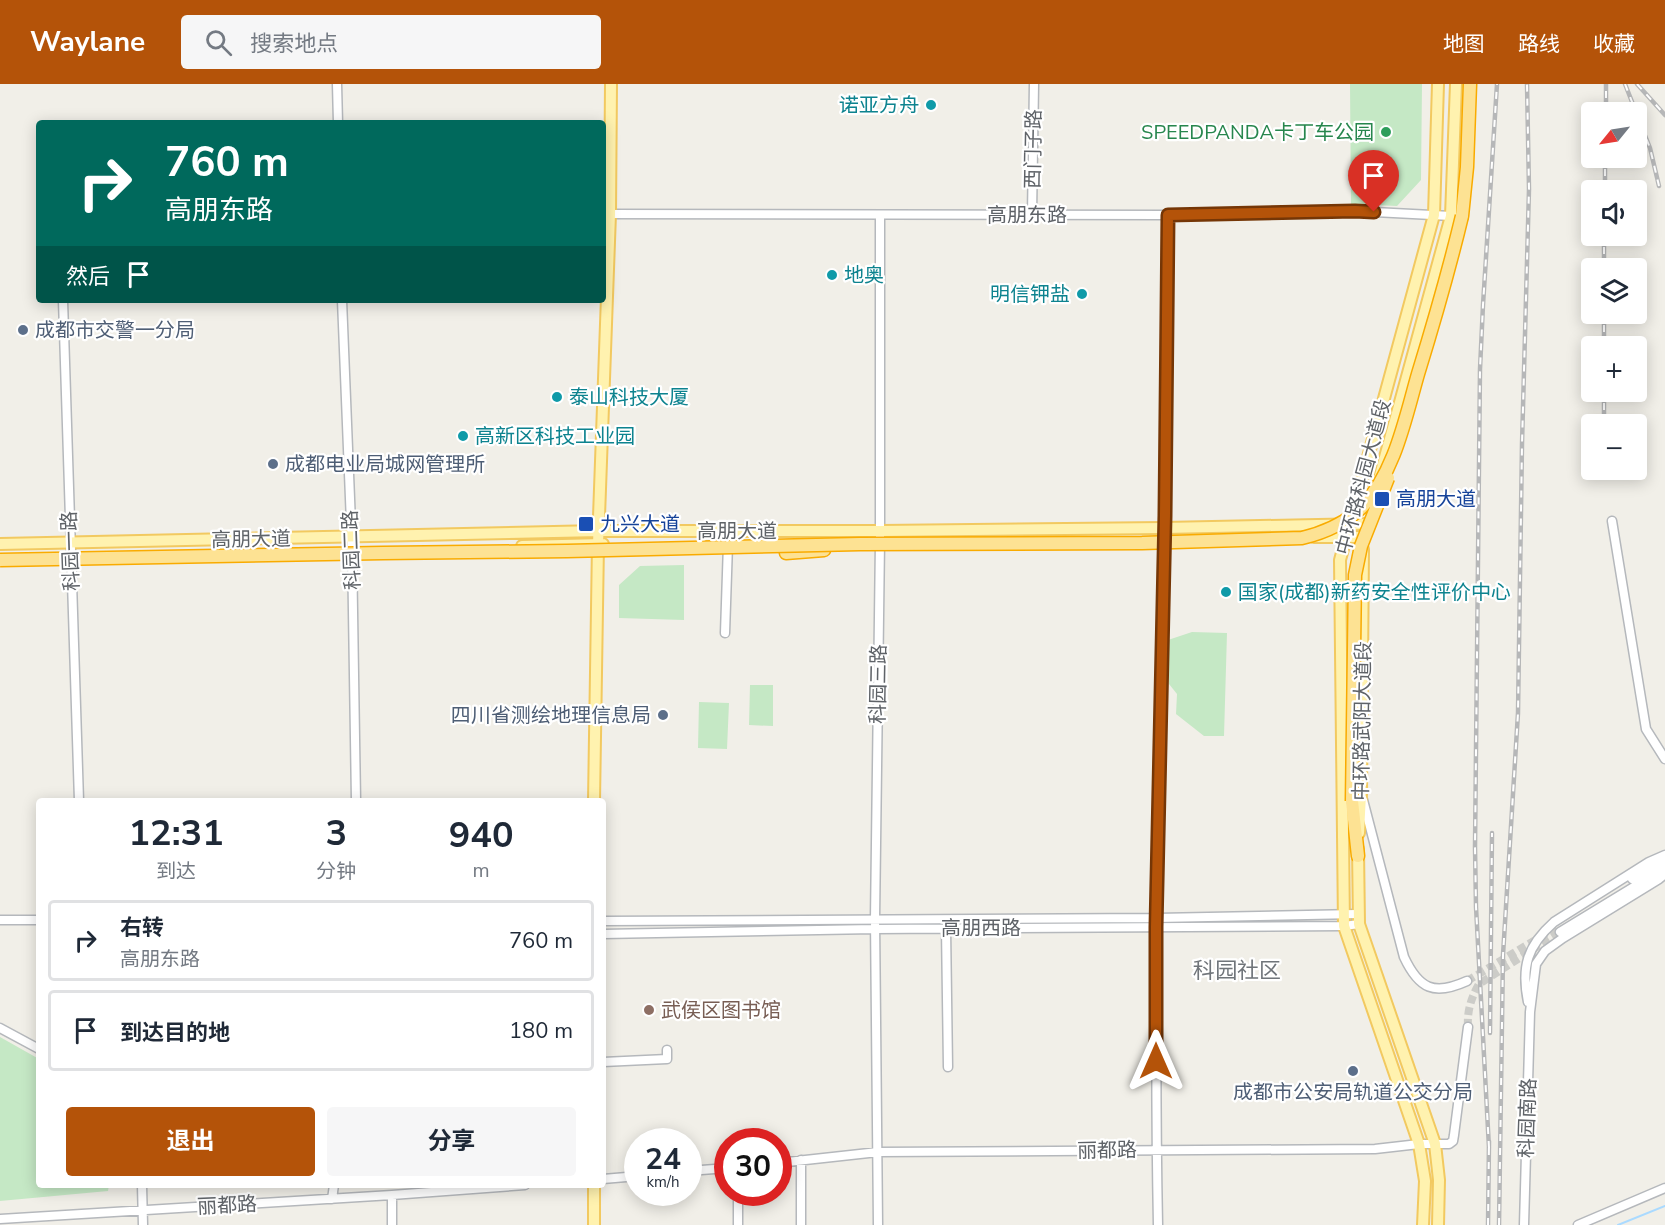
<!DOCTYPE html>
<html lang="zh">
<head>
<meta charset="utf-8">
<style>
	body { margin:0; font-family:"Nunito Sans","Noto Sans SC",sans-serif; background:#f6f6f7; color:#1f2937; height:100vh; display:flex; flex-direction:column; font-size:22px; white-space:nowrap }
	* { box-sizing:border-box; margin:0 }
	p { font-size:20px; color:#747a83 }
	.icon { flex:none; width:33px; height:33px; fill:none; stroke:currentColor; stroke-width:2; stroke-linecap:round; stroke-linejoin:round }
	.map { position:relative; flex:1; overflow:hidden }
	.panel { position:absolute; left:36px; top:714px; width:570px; height:390px; display:flex; flex-direction:column; background:#fff; border-radius:6px; box-shadow:0 3px 15px #0003 }
	.panel>* { flex:none }
	.guide { position:absolute; left:36px; top:36px; width:570px; height:183px; border-radius:6px; box-shadow:0 3px 15px #0003; background:#00695c; color:#fff; overflow:hidden }
	.needle { width:39px; rotate:240deg }
	.fabs { position:absolute; left:1581px; top:18px; display:grid; gap:12px }
	.fabs a { display:grid; place-items:center; width:66px; height:66px; border-radius:6px; background:#fff; box-shadow:0 3px 15px #0003; font-size:30px }
	.speed { position:absolute; left:624px; top:1044px; display:flex; gap:12px; font-size:30px; font-weight:700; text-align:center }
	.speed>* { display:grid; place-content:center; width:78px; height:78px; border-radius:50%; background:#fff; box-shadow:0 3px 15px #0003; line-height:1 }
	.speed small { font-size:15px; font-weight:400 }
	.speed .limit { border:9px solid #d22; background:#fff; color:#111 }
	.pin { position:absolute; display:grid; place-items:center; width:51px; height:51px; color:#fff; margin:-62px -26px; border-radius:50% 50% 50% 0; rotate:-45deg; box-shadow:0 0 6px #0007 }
	.pin .icon { rotate:45deg }
	.me { position:absolute; width:66px; margin:-33px; rotate:0deg; stroke-linejoin:round; filter:drop-shadow(0 0 4px #0008) }
	.turn { display:flex; align-items:center; gap:21px; height:126px; padding:0 30px; font-size:27px }
	.turn .icon { width:78px; height:78px; stroke-width:2.5 }
	.turn b { display:block; font-size:42px; line-height:51px }
	.then { display:flex; align-items:center; height:57px; padding:0 30px; background:#0003; gap:12px; font-size:22px }
	.eta { display:flex; justify-content:space-evenly; align-items:center; height:102px; text-align:center }
	.eta b { font-size:36px; font-weight:700; line-height:42px }
	.primary-button { display:flex; gap:12px; margin-top:auto; padding:12px 30px }
	.primary-button a { flex:1; height:69px; border-radius:6px; background:#b45309; color:#fff; font-size:24px; font-weight:700; line-height:69px; text-align:center }
	.primary-button a+a { background:#f6f6f7; color:#1f2937 }
	ul { padding:0; list-style:none }
	li { display:flex; align-items:center; gap:18px; height:81px; margin:0 12px 9px; padding:0 18px; border:3px solid #e0e1e3; border-radius:6px }
	li div { flex:1 }
	li b { display:block; font-size:22px }
	li em { font-style:normal }
	header { display:flex; align-items:center; gap:36px; box-sizing:border-box; height:84px; padding:0 30px; background:#b45309; color:#fff }
	header strong { font-size:28px }
	nav { display:flex; gap:33px; margin-inline-start:auto; font-size:21px }
	.search { width:420px; height:54px; background:#f6f6f7; display:flex; align-items:center; gap:15px; box-sizing:border-box; padding:0 21px; border-radius:6px; color:#747a83; font-size:22px }
	.map>svg:first-child { display:block }
	.green { fill:#c5e8c5 }
	.lines { fill:none; stroke-linecap:round; stroke-linejoin:round }
	.stream { stroke:#aadaff; stroke-width:2 }
	.minor-tunnel { stroke:#ccccc8; stroke-width:8; stroke-dasharray:8 4; stroke-linecap:butt }
	.minor-casing { stroke:#b5b8bc; stroke-width:11 }
	.major-casing { stroke:#f2c960; stroke-width:14 }
	.highway-casing { stroke:#f9ab00; stroke-width:15 }
	.minor { stroke:#fff; stroke-width:8 }
	.major { stroke:#fff2af; stroke-width:10 }
	.highway { stroke:#fde293; stroke-width:12 }
	.rail-casing { stroke:#b6b7b8; stroke-width:4.5 }
	.rail { stroke:#fff; stroke-width:2; stroke-dasharray:7; stroke-linecap:butt }
	.highway-bridge-casing { stroke:#f9ab00; stroke-width:15; stroke-linecap:butt }
	.highway-bridge { stroke:#fde293; stroke-width:12 }
	.route-casing { stroke:#753606; stroke-width:15 }
	.route { stroke:#b45309; stroke-width:10 }
	.culture-dot { fill:#0f9aa8; stroke:#fff; stroke-width:2 }
	.leisure-dot { fill:#2e9e5b; stroke:#fff; stroke-width:2 }
	.service-dot { fill:#5c6f8a; stroke:#fff; stroke-width:2 }
	.transit-dot { fill:#1a4fb4; stroke:#fff; stroke-width:2 }
	.education-dot { fill:#8d6e63; stroke:#fff; stroke-width:2 }
	.labels { text-anchor:middle; stroke-width:4.5; stroke-linejoin:round; paint-order:stroke }
	.culture-label { font-size:20px; fill:#0d838f; stroke:#fff; text-anchor:start }
	.leisure-label { font-size:20px; fill:#27864d; stroke:#fff; text-anchor:end }
	.street-label { font-size:20px; fill:#5f6368; stroke:#fff }
	.service-label { font-size:20px; fill:#4e5e75; stroke:#fff; text-anchor:start }
	.transit-label { font-size:20px; fill:#164399; stroke:#fff; text-anchor:start }
	.education-label { font-size:20px; fill:#785e54; stroke:#fff; text-anchor:start }
	.quarter-label { font-size:22px; fill:#70757a; stroke:#fff }
</style>
</head>
<body>
<header>
<strong>Waylane</strong>
<div class="search"><svg class="icon" aria-label="search" viewBox="0 0 24 24"><circle cx="10" cy="10" r="6"/><path d="M15 15l6 6"/></svg>搜索地点</div>
<nav><a>地图</a><a>路线</a><a>收藏</a></nav>
</header>
<div class="map">
<svg width="1665" height="1141" viewBox="0 0 1665 1141">
	<rect width="100%" height="100%" fill="#f1efe8"/>
	<!-- green -->
	<path class="green" d="M1350 0H1422L1421 96 1397 122 1351 120Z
		M684 481V536L619 534V501L640 482Z
		M1192 548 1227 549 1224 652H1204L1176 630 1177 610 1169 600 1168 556Z
		M750 601H773V642L749 641Z
		M699 618 729 619 727 665 698 664Z
		M0 953 39 975V1101H109L108 1107 0 1117Z"/>
	<g class="lines">
		<!-- stream -->
		<path class="stream" d="M1618 1141 1665 1122"/>
		<!-- minor-tunnel -->
		<path class="minor-tunnel" d="M1467 897 1557 843
			M1468 943C1467 927 1471 914 1479 900L1560 848"/>
		<!-- minor casing -->
		<g class="minor-casing">
			<path id="minor" d="M337 0 338 39
				M603 130 1168 131 1355 127 1451 132
				M1032 131 1034 0
				M63 216 79 717
				M342 216 352 464 356 717
				M1612 437 1646 645 1665 675
				M725 549 728 460
				M1363 716 1404 873C1419 905 1434 912 1467 897
				M1632 795 1662 777
				M0 836H39
				M603 837 1157 834 1357 830
				M946 844 948 983
				M1560 848 1665 784
				M603 850 875 845 1344 842 1359 840
				M1528 918C1521 883 1527 862 1554 838L1649 778 1665 771
				M0 944 39 965
				M603 978 667 975V966
				M801 1076V1141
				M778 1079 878 1068 1375 1065 1419 1060H1449L1453 1057 1454 1051 1468 943
				M688 1087 728 1084
				M603 1095 638 1092
				M142 1101 143 1141
				M738 1108V1141
				M392 1111V1141
				M332 1115 334 1101
				M0 1135 392 1111 525 1101
				M878 1141 875 835 880 457V131
				M1158 1141C1154 945 1158 749 1162 553 1165 412 1167 272 1168 131
				M1524 1141 1530 928 1536 880 1545 867 1563 854 1659 795 1665 790
				M1578 1141 1665 1104"/>
		</g>
		<!-- major casing -->
		<g class="major-casing">
			<path id="major" d="M1379 395 1451 132 1456 0
				M1314 453H1363
				M0 460 599 447H880L1164 444 1366 440
				M522 462 603 460
				M594 717 598 460 610 130 611 0
				M1359 749 1361 710 1363 465
				M1358 765 1359 840 1435 1060 1439 1096 1438 1141
				M594 1141V1101
				M1423 1141 1425 1097 1419 1060 1344 842 1340 476 1434 131 1438 0"/>
		</g>
		<!-- highway casing -->
		<g class="highway-casing">
			<path id="highway" d="M1462 132 1467 83 1470 0
				M786 469 824 466
				M1352 717 1358 772"/>
		</g>
		<!-- minor -->
		<use href="#minor" class="minor"/>
		<!-- major -->
		<use href="#major" class="major"/>
		<!-- highway -->
		<use href="#highway" class="highway"/>
		<!-- rail casing -->
		<g class="rail-casing">
			<path id="rail" d="M1625 0 1636 28
				M1637 0 1665 31
				M1606 28V0
				M1636 29 1650 64 1659 102
				M1605 106V74
				M1604 184V152
				M1604 262V230
				M1604 340V308
				M1490 949 1492 749
				M1489 1064 1476 823 1475 763 1480 285 1483 221 1497 0
				M1488 1141 1489 1057
				M1499 1141 1503 871 1518 629 1522 360 1529 105 1527 0"/>
		</g>
		<!-- rail -->
		<use href="#rail" class="rail"/>
		<!-- highway-bridge casing -->
		<g class="highway-bridge-casing">
			<path id="highway-bridge" d="M0 476 383 469 567 467 860 460 1142 459 1302 454C1323 449 1346 439 1362 423 1395 388 1405 335 1418 290 1434 238 1449 186 1462 132
				M1352 717 1355 491 1361 462 1388 394"/>
		</g>
		<!-- highway-bridge -->
		<use href="#highway-bridge" class="highway-bridge"/>
	</g>
	<g class="lines">
		<!-- route casing -->
		<g class="route-casing">
			<path id="route" d="M1156 977V843L1165 431 1168 131 1355 127 1374 128"/>
		</g>
		<!-- route -->
		<use href="#route" class="route"/>
	</g>
	<!-- markers -->
	<g class="culture-dot">
		<circle cx="931" cy="21" r="6"/>
		<circle cx="832" cy="191" r="6"/>
		<circle cx="1082" cy="210" r="6"/>
		<circle cx="557" cy="313" r="6"/>
		<circle cx="463" cy="352" r="6"/>
		<circle cx="1226" cy="508" r="6"/>
	</g>
	<circle class="leisure-dot" cx="1386" cy="48" r="6"/>
	<g class="service-dot">
		<circle cx="23" cy="246" r="6"/>
		<circle cx="273" cy="380" r="6"/>
		<circle cx="663" cy="631" r="6"/>
		<circle cx="1353" cy="987" r="6"/>
	</g>
	<g class="transit-dot">
		<rect x="1374" y="407" width="16" height="16" rx="3"/>
		<rect x="578" y="432" width="16" height="16" rx="3"/>
	</g>
	<circle class="education-dot" cx="649" cy="926" r="6"/>
	<g class="labels">
		<!-- culture labels -->
		<g class="culture-label">
			<text x="919" y="28" text-anchor="end">诺亚方舟</text>
			<text x="844" y="198">地奥</text>
			<text x="1070" y="217" text-anchor="end">明信钾盐</text>
			<text x="569" y="320">泰山科技大厦</text>
			<text x="475" y="359">高新区科技工业园</text>
			<text x="1238" y="515">国家(成都)新药安全性评价中心</text>
		</g>
		<!-- leisure labels -->
		<g class="leisure-label">
			<text x="1374" y="55">SPEEDPANDA卡丁车公园</text>
		</g>
		<!-- street labels -->
		<g class="street-label">
			<text transform="translate(1033 65) rotate(-89)" y="7">西门子路</text>
			<text x="1027" y="138">高朋东路</text>
			<text transform="translate(1363 393) rotate(-75)" y="7">中环路科园大道段</text>
			<text x="737" y="454">高朋大道</text>
			<text transform="translate(251 455) rotate(-1)" y="7">高朋大道</text>
			<text transform="translate(351 466) rotate(-92)" y="7">科园二路</text>
			<text transform="translate(70 467) rotate(-92)" y="7">科园一路</text>
			<text transform="translate(878 600) rotate(-89)" y="7">科园三路</text>
			<text transform="translate(1362 637) rotate(-89)" y="7">中环路武阳大道段</text>
			<text x="981" y="851">高朋西路</text>
			<text transform="translate(1527 1034) rotate(-88)" y="7">科园南路</text>
			<text transform="translate(1107 1066) rotate(-1)" y="7">丽都路</text>
			<text transform="translate(227 1121) rotate(-3)" y="7">丽都路</text>
		</g>
		<!-- service labels -->
		<g class="service-label">
			<text x="35" y="253">成都市交警一分局</text>
			<text x="285" y="387">成都电业局城网管理所</text>
			<text x="651" y="638" text-anchor="end">四川省测绘地理信息局</text>
			<text x="1353" y="1015" text-anchor="middle">成都市公安局轨道公交分局</text>
		</g>
		<!-- transit labels -->
		<g class="transit-label">
			<text x="1396" y="422">高朋大道</text>
			<text x="600" y="447">九兴大道</text>
		</g>
		<!-- education labels -->
		<g class="education-label">
			<text x="661" y="933">武侯区图书馆</text>
		</g>
		<!-- quarter labels -->
		<g class="quarter-label">
			<text x="1237" y="894">科园社区</text>
		</g>
	</g>
</svg>
<div class="fabs">
<a><svg class="needle" viewBox="-14 -14 28 28"><path d="M0-13l5 13h-10z" fill="#e53935"/><path d="M0 13l5-13h-10z" fill="#747a83"/></svg></a>
<a><svg class="icon" aria-label="sound" viewBox="0 0 24 24"><path d="M4 9h4l5-4v14l-5-4H4zM17 9q2 3 0 6"/></svg></a>
<a><svg class="icon" aria-label="layers" viewBox="0 0 24 24"><path d="M12 4l9 5-9 5-9-5zM3 14l9 5 9-5"/></svg></a>
<a>+</a>
<a>−</a>
</div>
<div class="speed"><div>24<small>km/h</small></div><div class="limit">30</div></div>
<div class="pin" style="left:1374px;top:128px;background:#d93025"><svg class="icon" aria-label="arrive" viewBox="0 0 24 24"><path d="M6 21V4h12l-3 4 3 4H6"/></svg></div>
<svg class="me" style="left:1156px;top:977px" viewBox="-20 -20 40 40"><path d="M0-17L14 15 0 8-14 15z" fill="#b45309" stroke="#fff" stroke-width="4"/></svg>
<div class="guide">
<div class="turn"><svg class="icon" aria-label="right" viewBox="0 0 24 24"><path d="M7 20v-9h11M14 6l5 5-5 5"/></svg><div><b>760 m</b>高朋东路</div></div>
<div class="then">然后<svg class="icon" aria-label="arrive" viewBox="0 0 24 24"><path d="M6 21V4h12l-3 4 3 4H6"/></svg></div>
</div>
<section class="panel">
<div class="eta">
<div><b>12:31</b><p>到达</p></div>
<div><b>3</b><p>分钟</p></div>
<div><b>940</b><p>m</p></div>
</div>
<ul>
<li><svg class="icon" aria-label="right" viewBox="0 0 24 24"><path d="M7 20v-9h11M14 6l5 5-5 5"/></svg><div><b>右转</b><p>高朋东路</p></div><em>760 m</em></li>
<li><svg class="icon" aria-label="arrive" viewBox="0 0 24 24"><path d="M6 21V4h12l-3 4 3 4H6"/></svg><div><b>到达目的地</b></div><em>180 m</em></li>
</ul>
<div class="primary-button"><a>退出</a><a>分享</a></div>
</section>
</div>
</body>
</html>
